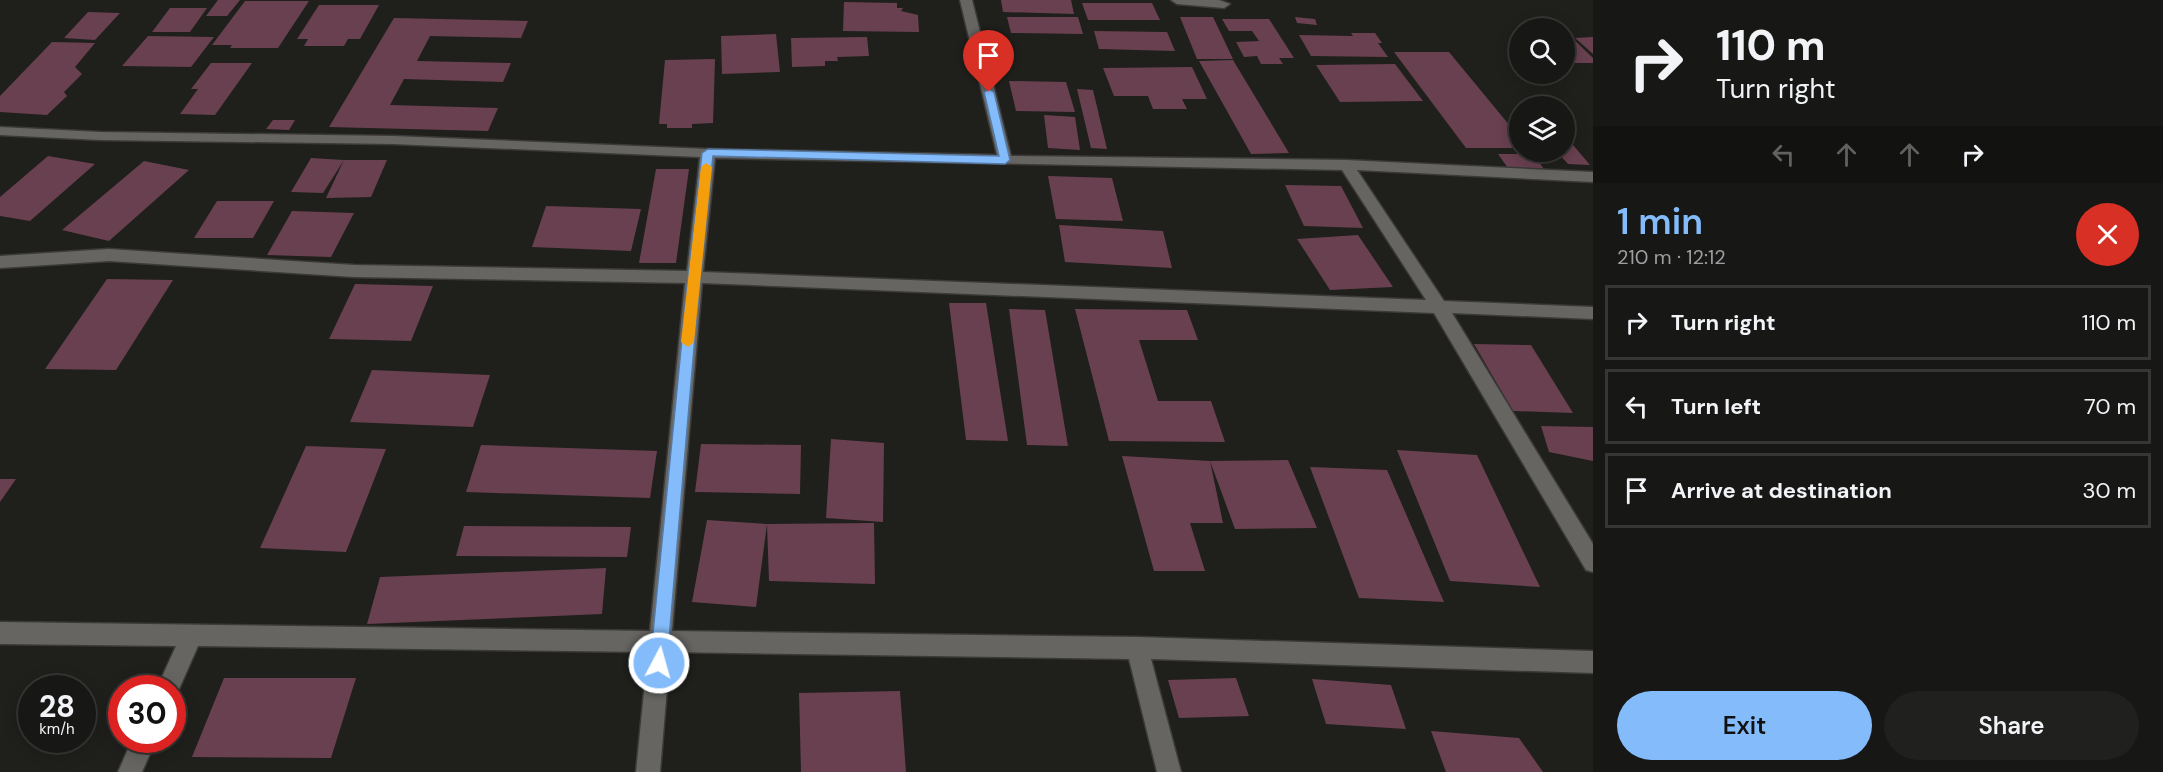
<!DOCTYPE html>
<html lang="en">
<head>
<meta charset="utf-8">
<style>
	body { margin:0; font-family:"DM Sans",sans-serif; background:#20201e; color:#f1f3f6; height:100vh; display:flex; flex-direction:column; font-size:22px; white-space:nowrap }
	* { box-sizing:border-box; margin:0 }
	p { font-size:20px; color:#9e9fa0 }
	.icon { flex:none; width:33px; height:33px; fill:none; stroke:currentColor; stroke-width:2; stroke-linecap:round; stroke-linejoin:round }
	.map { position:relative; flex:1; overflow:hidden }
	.sheet { display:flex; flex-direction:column; background:#171715; width:570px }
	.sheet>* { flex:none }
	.guide { background:#171715; color:#f1f3f6; overflow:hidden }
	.tools { position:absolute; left:1509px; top:18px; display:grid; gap:12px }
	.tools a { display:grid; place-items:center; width:66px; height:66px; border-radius:50%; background:#171715; box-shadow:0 3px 15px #0003,0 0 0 2px #363634; font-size:30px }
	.speed { position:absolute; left:18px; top:675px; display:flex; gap:12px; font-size:30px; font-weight:700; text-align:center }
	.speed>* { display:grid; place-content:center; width:78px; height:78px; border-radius:50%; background:#171715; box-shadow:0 3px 15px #0003,0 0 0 2px #363634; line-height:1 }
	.speed small { font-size:15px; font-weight:400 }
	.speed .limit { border:9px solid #d22; background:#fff; color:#111 }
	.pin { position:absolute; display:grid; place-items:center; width:51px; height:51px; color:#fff; margin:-62px -26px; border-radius:50% 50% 50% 0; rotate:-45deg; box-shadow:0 0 6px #0007 }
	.pin .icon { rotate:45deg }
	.me { position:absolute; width:66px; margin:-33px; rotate:6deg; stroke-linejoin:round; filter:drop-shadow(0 0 4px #0008) }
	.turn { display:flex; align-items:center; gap:21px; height:126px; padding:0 24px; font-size:27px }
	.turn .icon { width:78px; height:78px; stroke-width:2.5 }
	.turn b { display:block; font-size:42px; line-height:51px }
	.lanes { display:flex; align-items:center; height:57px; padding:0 24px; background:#0003; justify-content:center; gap:30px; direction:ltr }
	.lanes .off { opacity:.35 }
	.round { display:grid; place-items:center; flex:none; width:63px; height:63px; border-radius:32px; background:#20201e }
	.head { display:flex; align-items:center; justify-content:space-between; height:102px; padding:0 24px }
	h1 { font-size:36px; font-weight:600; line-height:45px; color:#84bcfb }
	.cta { display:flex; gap:12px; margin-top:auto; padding:12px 24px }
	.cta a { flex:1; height:69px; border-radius:36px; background:#84bcfb; color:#111; font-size:24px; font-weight:600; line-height:69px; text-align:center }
	.cta a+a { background:#20201e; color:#f1f3f6 }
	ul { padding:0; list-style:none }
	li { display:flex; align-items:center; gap:18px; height:75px; margin:0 12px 9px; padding:0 12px; border:3px solid #363634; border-radius:0px }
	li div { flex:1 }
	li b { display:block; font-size:22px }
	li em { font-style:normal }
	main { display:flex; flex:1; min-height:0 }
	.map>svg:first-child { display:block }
	.building { fill:#694050 }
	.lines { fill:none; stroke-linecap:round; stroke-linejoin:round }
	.street-casing { stroke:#3b3a39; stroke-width:3 }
	.street { fill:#666562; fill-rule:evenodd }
	.route { fill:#84bcfb; stroke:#567aa3; stroke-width:1.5 }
	.slow { fill:#f59e0b }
</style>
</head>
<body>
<main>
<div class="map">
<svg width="1593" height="772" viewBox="0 0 1593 772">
	<rect width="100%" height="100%" fill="#1f1f1c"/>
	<!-- building -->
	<path class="building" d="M218 0H240L227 16H206Z
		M1001 0H1071L1074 14 1003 12Z
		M245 1H309L278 48H230L232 45H212Z
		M844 2 897 3V8H903L901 11 918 15 919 32 843 31Z
		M1082 3H1152L1160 20H1088Z
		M319 5H379L360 39H348L344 46H304L308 39H297Z
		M170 8H207L190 32H152Z
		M88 12 120 13 95 40 64 38Z
		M1007 17H1078L1083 34 1011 33Z
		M1180 17H1213L1233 59H1197Z
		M1295 17 1315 19 1317 25 1297 23Z
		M394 18 528 21 521 38 430 36 417 61 511 63 503 82 404 79 390 105 498 108 488 131 329 127Z
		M1222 19H1269L1294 58H1279L1283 64H1261L1257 56 1244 57 1236 42 1259 41 1252 31H1229Z
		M1564 30 1593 58V63H1564Z
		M1094 31 1167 32 1175 51 1099 49Z
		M1351 33H1375L1382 43H1378L1388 57 1311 56 1299 35 1353 36Z
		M776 34 780 72 722 74 721 36Z
		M148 36 214 37 191 67 122 66Z
		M867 37 869 56 837 57 838 61H825V66L792 67 791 38Z
		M1593 37V54L1575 38Z
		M52 42 95 43 75 67 82 74 64 92 67 96 47 115 0 112V96Z
		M1394 52H1449L1520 138V148H1466Z
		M715 59 713 123 692 124V128H667V124H659L665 60Z
		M1233 60 1289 153 1251 154 1199 61Z
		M211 63H252L215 115 180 114 198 89H191Z
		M1395 64 1423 101 1340 102 1316 65Z
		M1192 67 1207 99H1182L1187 109H1153L1148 96H1114L1103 68Z
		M1009 81 1066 82 1075 112 1016 111Z
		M1077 89 1093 90 1107 149 1091 148Z
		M1044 115 1075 117 1080 150 1048 148Z
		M273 120H295L289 130 266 129Z
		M1564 139H1568L1590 165 1568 164 1557 152H1564Z
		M1498 154H1533L1544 169 1508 168Z
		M48 156 95 164 30 221 0 216V197Z
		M311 158 344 160H387L371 197 326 198 344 160 323 193 291 192Z
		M144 161 189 170 109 241 62 230Z
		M656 169H689L676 263H639Z
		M1048 176 1112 178 1123 221 1056 219Z
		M1285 185 1341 186 1363 228 1304 226Z
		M217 201H274L253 238H194Z
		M546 206 641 209 631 251 532 247Z
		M292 211 354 213 331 257 267 255Z
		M1059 225 1163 231 1172 268 1065 262Z
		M1358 235 1393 287 1330 290 1297 239Z
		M107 279 173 280 116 370 45 369Z
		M355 284 433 286 411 341 329 339Z
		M949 303H986L1008 441 966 440Z
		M1009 309 1045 310 1068 446 1027 445Z
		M1075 309 1187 310 1198 340H1139L1158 401H1211L1225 442 1109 441Z
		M1474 344 1531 345 1573 413 1513 411Z
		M372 370 490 375 473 427 350 422Z
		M1541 426 1593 427V461L1549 452Z
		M831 439 884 443 883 522 826 518Z
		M701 444 801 445 800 494 695 492Z
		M481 445 657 451 650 498 466 492Z
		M306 446 386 449 346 552 260 548Z
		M1397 450 1477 455 1540 587 1450 581Z
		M1122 456 1210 461 1223 523H1190L1205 571H1154Z
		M1288 460 1317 528 1235 529 1210 461Z
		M1310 467 1387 470 1444 602 1359 598Z
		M0 479H16L0 502Z
		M707 520 767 524 874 523 875 584 769 581 767 524 756 607 692 602Z
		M464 526 631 527 627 557 456 556Z
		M606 568 602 614 367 624 380 577Z
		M224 678H356L331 758 192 757Z
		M1236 678 1249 716 1179 718 1168 680Z
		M1312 679 1391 685 1406 729 1326 724Z
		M900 691 906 772H801L799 693Z
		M1431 731 1519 738 1543 772H1446Z"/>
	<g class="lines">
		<!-- street casing -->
		<g class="street-casing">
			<path id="street" d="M960 0H972L1011 156 1346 160 1593 172V182L1357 170 1444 301 1593 307V319L1452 313 1593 544V572L1586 570 1434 313 702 283 672 631 1137 637 1593 651V673L1151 659 1181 772H1157L1129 659 670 652 660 772H636L648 652 198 646 176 696 172 697V688H157L176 646 0 644V622L650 631 685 283 354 277 109 261 0 268V256L109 249 354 265 687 271 700 157 393 144 100 140 0 135V127L100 132 393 136 708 149 997 155ZM715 158 1342 170 1426 300 703 272Z
				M1171 0H1219L1230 4 1224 8 1177 4Z
				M132 740H156L142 772H118Z"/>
		</g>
		<!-- street -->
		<use href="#street" class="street"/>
	</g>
	<!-- route -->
	<path class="route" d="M989 89 994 92 1010 160 1005 164 713 156 700 278 667 663 665 669 659 671 653 669 650 663 688 278 702 153 708 149 999 156 984 92Z"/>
	<!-- slow -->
	<path class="slow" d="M706 163 712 167 694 342 688 347 681 342 701 167Z"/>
</svg>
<div class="tools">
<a><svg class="icon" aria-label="search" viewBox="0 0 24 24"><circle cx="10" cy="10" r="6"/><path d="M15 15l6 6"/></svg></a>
<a><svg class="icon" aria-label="layers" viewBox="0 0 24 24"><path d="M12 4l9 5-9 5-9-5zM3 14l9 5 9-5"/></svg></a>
</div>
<div class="speed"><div>28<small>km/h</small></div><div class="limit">30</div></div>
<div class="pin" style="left:989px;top:92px;background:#d93025"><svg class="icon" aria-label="arrive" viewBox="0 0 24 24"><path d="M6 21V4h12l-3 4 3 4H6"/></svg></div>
<svg class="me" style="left:659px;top:663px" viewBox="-20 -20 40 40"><circle r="17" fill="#84bcfb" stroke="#fff" stroke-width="3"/><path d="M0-11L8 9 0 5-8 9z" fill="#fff"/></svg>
</div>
<section class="sheet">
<div class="guide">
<div class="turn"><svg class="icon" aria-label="right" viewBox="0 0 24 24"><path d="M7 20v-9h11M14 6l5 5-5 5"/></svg><div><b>110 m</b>Turn right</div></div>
<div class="lanes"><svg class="icon off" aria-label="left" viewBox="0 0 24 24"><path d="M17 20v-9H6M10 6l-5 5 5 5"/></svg><svg class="icon off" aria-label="ahead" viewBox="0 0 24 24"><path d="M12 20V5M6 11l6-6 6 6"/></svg><svg class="icon off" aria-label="ahead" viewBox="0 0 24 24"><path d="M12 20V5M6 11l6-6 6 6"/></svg><svg class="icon" aria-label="right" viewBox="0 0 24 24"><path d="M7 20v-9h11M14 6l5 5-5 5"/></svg></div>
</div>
<div class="head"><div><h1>1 min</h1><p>210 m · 12:12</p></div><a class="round" style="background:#d93025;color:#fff"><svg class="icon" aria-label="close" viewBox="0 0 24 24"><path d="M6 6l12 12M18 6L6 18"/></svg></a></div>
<ul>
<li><svg class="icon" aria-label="right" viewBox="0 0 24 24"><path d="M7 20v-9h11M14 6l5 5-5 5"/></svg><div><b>Turn right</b></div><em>110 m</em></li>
<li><svg class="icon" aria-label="left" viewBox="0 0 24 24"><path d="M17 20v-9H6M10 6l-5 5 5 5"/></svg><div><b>Turn left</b></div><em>70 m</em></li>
<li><svg class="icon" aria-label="arrive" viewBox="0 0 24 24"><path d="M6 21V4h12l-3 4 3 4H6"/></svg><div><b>Arrive at destination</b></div><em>30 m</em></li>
</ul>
<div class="cta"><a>Exit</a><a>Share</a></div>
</section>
</main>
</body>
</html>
